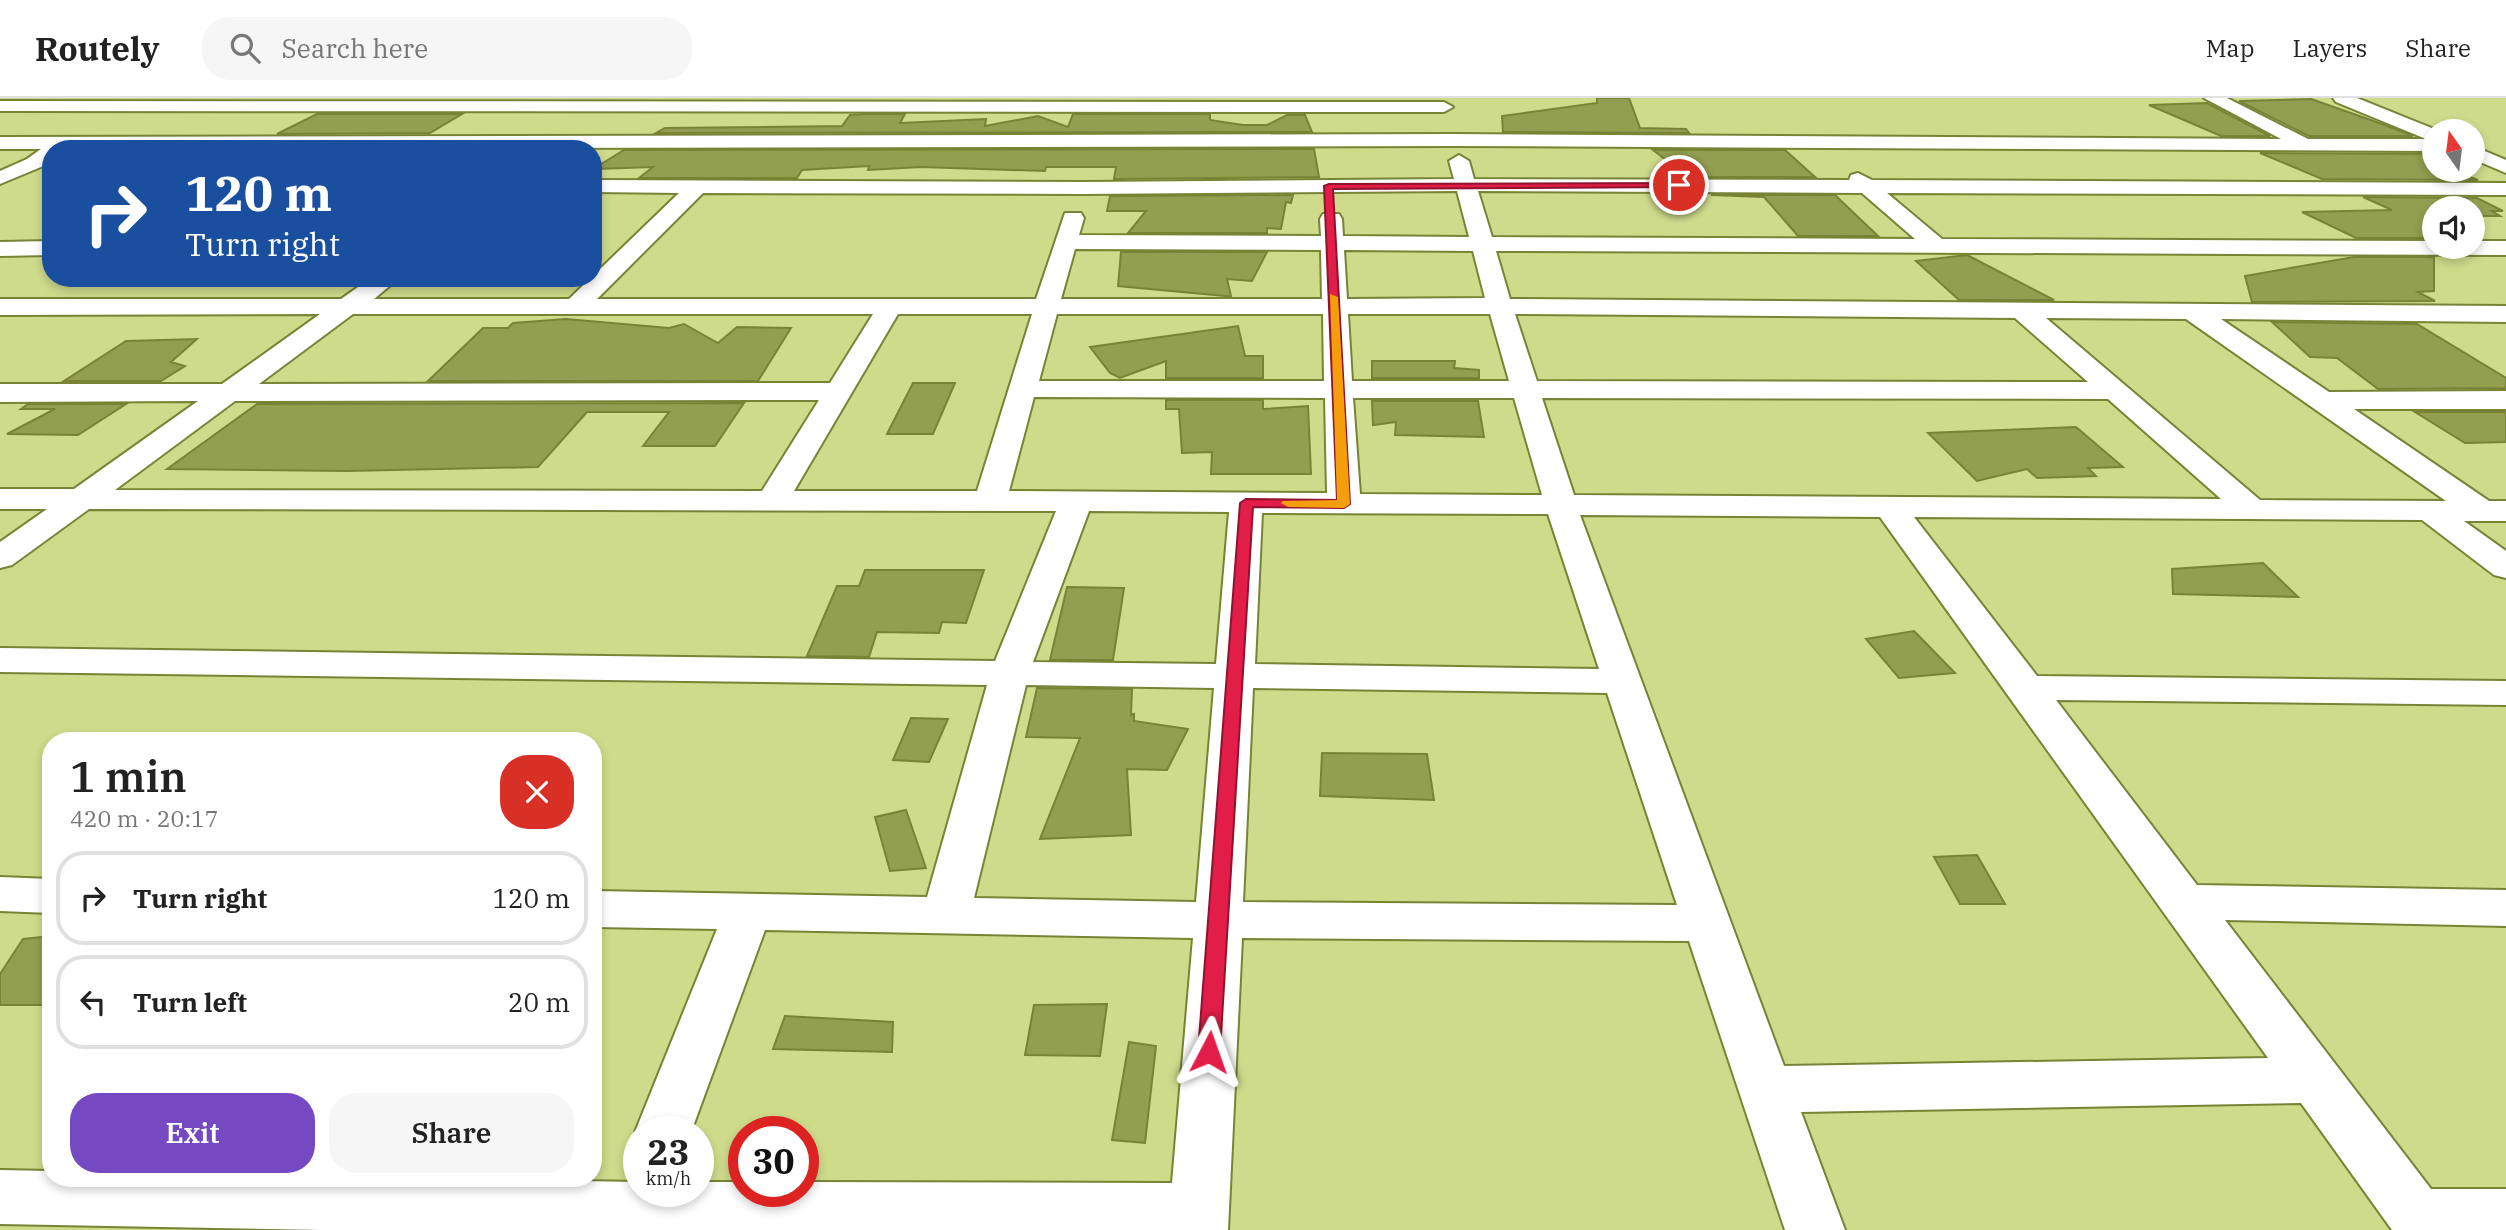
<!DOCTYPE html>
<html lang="en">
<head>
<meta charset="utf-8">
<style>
	body { margin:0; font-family:"IBM Plex Serif",serif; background:#f6f6f6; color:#222; height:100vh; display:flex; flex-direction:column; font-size:26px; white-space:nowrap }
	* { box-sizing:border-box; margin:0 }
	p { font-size:23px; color:#767676 }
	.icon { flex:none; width:38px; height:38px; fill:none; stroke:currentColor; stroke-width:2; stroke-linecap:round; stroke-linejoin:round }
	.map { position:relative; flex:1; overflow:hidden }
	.side { position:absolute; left:42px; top:634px; width:560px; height:455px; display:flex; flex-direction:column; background:#fff; border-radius:28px; box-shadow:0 4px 10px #0003 }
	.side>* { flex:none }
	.hud { position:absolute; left:42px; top:42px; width:560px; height:147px; border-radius:28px; box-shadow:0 4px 10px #0003; background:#1a4fa0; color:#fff; overflow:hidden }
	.needle { width:46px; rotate:346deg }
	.fabs { position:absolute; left:2422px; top:21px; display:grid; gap:14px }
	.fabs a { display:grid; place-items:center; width:63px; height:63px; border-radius:50%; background:#fff; box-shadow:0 4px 10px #0003; font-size:35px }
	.speed { position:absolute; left:623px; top:1018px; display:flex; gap:14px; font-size:35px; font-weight:700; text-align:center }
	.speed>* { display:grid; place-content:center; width:91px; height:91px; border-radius:50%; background:#fff; box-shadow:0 4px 10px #0003; line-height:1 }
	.speed small { font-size:18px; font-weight:400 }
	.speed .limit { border:10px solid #d22; background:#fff; color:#111 }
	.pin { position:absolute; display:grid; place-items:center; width:60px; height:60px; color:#fff; margin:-30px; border:4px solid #fff; border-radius:50%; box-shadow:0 2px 7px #0007 }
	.me { position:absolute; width:77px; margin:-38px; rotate:4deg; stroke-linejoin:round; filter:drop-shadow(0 0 5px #0008) }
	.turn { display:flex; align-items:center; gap:24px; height:147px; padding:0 28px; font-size:32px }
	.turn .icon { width:91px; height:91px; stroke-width:2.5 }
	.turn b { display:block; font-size:49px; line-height:60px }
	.round { display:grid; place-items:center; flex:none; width:74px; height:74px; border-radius:28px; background:#f6f6f6 }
	.overview { display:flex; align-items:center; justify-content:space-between; height:119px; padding:0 28px }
	h1 { font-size:42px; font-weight:600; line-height:52px }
	.action { display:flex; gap:14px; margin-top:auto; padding:14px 28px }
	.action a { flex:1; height:80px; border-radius:28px; background:#7549c2; color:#fff; font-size:28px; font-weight:600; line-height:80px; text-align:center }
	.action a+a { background:#f6f6f6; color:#222 }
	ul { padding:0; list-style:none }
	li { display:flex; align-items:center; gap:21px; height:94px; margin:0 14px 10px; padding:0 14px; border:4px solid #e0e0e0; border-radius:28px }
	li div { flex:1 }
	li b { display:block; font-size:26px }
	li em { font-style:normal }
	header { display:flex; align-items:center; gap:42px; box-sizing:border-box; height:98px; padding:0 35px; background:#fff; border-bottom:2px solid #e0e0e0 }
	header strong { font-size:33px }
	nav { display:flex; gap:38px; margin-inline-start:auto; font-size:24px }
	.search { width:490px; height:63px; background:#f6f6f6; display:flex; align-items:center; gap:18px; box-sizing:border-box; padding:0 24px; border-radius:28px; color:#767676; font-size:26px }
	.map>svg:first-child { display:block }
	.building { fill:#929e50; stroke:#798335; stroke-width:2 }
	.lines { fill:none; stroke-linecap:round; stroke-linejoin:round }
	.minor-casing { stroke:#788335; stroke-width:4 }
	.minor { fill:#fff; fill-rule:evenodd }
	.route { fill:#e11d48; stroke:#92132f; stroke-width:2 }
	.slow { fill:#f59e0b }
</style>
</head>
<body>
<header>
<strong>Routely</strong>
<div class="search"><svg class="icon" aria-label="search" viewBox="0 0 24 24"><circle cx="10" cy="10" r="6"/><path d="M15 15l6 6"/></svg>Search here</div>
<nav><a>Map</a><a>Layers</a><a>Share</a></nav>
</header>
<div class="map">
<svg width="2506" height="1132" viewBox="0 0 2506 1132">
	<rect width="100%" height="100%" fill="#cedb8b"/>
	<!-- building -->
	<path class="building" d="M1597 0H1629L1640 30 1686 31 1689 35 1503 34 1502 18 1597 5Z
		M2311 1 2385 27 2413 38H2309L2239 3Z
		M2207 5 2270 38H2221L2149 7Z
		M317 16H462L430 35 277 36Z
		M866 16H905L900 25 986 21 985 28 1038 18 1068 29 1073 16H1210V22L1243 27H1267L1287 17H1305L1312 34 656 35 665 30 842 28 850 17Z
		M1314 51 1319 79 1114 81 1116 69H1046L1045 73 921 69 868 72 869 68 802 72 797 80H639L653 69 593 71 624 52Z
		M1653 52H1785L1815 79H1688Z
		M2260 55 2434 56V72H2451L2478 82 2322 81Z
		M1293 97 1291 105 1286 104 1281 131 1267 130V135H1128L1146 113H1107L1110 98Z
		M1711 97H1835L1878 138H1798L1764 99Z
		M2363 99 2477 100 2503 113H2492L2500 118H2473V110H2434V140H2356L2302 114 2392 112Z
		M1121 154H1267L1252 183 1227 181 1231 198H1225L1118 188Z
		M1967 157 2054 202H1959L1916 163Z
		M2354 159H2434V193L2418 194 2435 203 2252 204 2245 178Z
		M566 221 669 230 684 226 718 245 737 229 791 230 758 283H428L483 230H508L513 225Z
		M2272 224 2417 226 2506 280V290L2378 291 2337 260 2310 259Z
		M1238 228 1245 258H1263V280H1166V263L1120 280 1110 275 1090 249Z
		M197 241 171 264 185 268 161 283H64L126 243Z
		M1372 263H1455L1454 270 1479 272V280H1372Z
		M913 285H955L933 336H887Z
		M1166 302H1263V311L1308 308 1311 376H1211L1212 354 1182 355 1179 311H1166Z
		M1372 303H1478L1484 339 1395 337 1396 324 1373 327Z
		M744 305 715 348H643L669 314H587L538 369 347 373 167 371 257 306Z
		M28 306H126L78 337 7 336 55 311H21Z
		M2415 314H2506V344L2465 345Z
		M2076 329 2123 369 2088 370 2096 378 2037 380 2027 371 1977 383 1928 335Z
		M2263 465 2298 499 2173 496 2172 471Z
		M865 472H984L966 525 942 524 939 535 877 534 869 559 807 558 837 488H859Z
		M1067 489 1124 490 1113 562H1050Z
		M1914 533 1955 575 1899 580 1866 541Z
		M1037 590 1132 591 1131 617 1134 616V623L1188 631 1167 672 1127 671 1131 737 1040 741 1080 640 1026 639Z
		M911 620 948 621 929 664 893 662Z
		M1322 655 1427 656 1434 702 1320 698Z
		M906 712 926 770 890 773 875 719Z
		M1977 757 2005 806H1960L1934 759Z
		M51 838V907H0V876L23 841Z
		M1107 906 1100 958 1025 957 1034 907Z
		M785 918 893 924 892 954 773 951Z
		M1129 944 1156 948 1145 1045 1112 1042Z"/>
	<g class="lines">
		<!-- minor casing -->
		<g class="minor-casing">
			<path id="minor" d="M2204 0H2227L2308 41H2426L2336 4 2333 0H2357L2439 33H2434V53L1453 48 51 51V62L41 69 0 86V73L27 61 41 51H0V39L1453 36 2281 41Z
				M0 3 1444 4 1453 9 1444 14 0 13Z
				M2473 48 2506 62V75L2473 61Z
				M1459 57 1469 63 1474 81 1849 82 1851 77 1858 75 1872 82 2506 85V97L1887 95 1942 141 2434 143V149H2473V143H2506V157L1496 153 1510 201 2506 208V224L2221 221 2329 294 2506 293V311H2354L2489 403H2506V423H2464L2506 453V480L2494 477 2422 422 1914 419 2037 578 2506 583V607L2056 602 2197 787 2506 792V828L2225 822 2431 1091H2506V1132H2392L2301 1005 1801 1014 1845 1132H1785L1689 843 1242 840 1228 1132H322L0 1126V1072L51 1073V1080H407L639 1084V1094H698V1084H744V1094H803V1084L1172 1085 1193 840 765 832 691 1034H639V1042L635 1034 717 831 593 829V793L927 799 987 587 0 574V550L995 563 1056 413 89 411 12 467 0 470V444L47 411H0V391H74L198 303 0 304V286H222L320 216 0 217V201H341L371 180H399L374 201H569L679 95 593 94V82L1083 84 1454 81 1449 63ZM1457 93 1469 139 1343 138 1342 121 1339 116H1323L1320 121 1321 138 1079 137 1084 120 1081 115H1065L1036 201H597L703 95 1083 96ZM1478 93 1862 95 1915 141 1492 139ZM1075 151 1321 152 1322 201H1061ZM1344 152 1473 153 1485 200 1347 201ZM353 216H873L830 285 259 286ZM898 216H1032L977 393H794ZM1057 216H1323L1324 283H1039ZM1348 216H1490L1509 283H1352ZM1515 216 2015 220 2088 284 1537 283ZM2046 220 2186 221 2446 403 2260 402ZM1034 299 1325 300 1327 395 1009 393ZM1353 300H1514L1542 397 1360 396ZM1542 300 2108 301 2221 401 1574 397ZM819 302 762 393 115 392 235 303ZM1089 413 1229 414 1216 566 1033 564ZM1262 415 1548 416 1599 571 1255 566ZM1580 417 1880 419 2268 960 1784 968ZM1026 587 1214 590 1196 804 974 800ZM1253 590 1607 595 1677 807 1243 804Z
				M51 143V157L0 158V144Z
				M0 779 51 781V815L0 813Z"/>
		</g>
		<!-- minor -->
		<use href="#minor" class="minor"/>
	</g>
	<!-- route -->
	<path class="route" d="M1679 85 1682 89 1333 91 1350 406 1344 410 1253 409 1220 954 1216 960 1209 963 1201 960 1198 954 1240 405 1246 401 1337 402 1324 88 1329 86Z"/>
	<!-- slow -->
	<path class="slow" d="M1330 196 1338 199 1350 406 1344 410 1288 409 1281 405 1283 403 1337 402Z"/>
</svg>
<div class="fabs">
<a><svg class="needle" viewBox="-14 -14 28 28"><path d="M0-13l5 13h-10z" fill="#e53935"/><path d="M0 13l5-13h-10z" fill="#767676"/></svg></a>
<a><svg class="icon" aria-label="sound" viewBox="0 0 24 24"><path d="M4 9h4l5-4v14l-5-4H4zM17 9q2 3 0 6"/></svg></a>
</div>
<div class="speed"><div>23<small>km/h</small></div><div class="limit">30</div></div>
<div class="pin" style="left:1679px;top:87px;background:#d93025"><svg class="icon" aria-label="arrive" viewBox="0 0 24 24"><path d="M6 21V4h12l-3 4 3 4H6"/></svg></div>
<svg class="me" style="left:1209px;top:954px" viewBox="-20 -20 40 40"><path d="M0-17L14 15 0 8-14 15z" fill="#e11d48" stroke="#fff" stroke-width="4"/></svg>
<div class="hud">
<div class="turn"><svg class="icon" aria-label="right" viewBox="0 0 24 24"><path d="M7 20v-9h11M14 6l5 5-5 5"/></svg><div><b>120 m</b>Turn right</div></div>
</div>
<section class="side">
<div class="overview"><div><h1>1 min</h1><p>420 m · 20:17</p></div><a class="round" style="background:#d93025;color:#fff"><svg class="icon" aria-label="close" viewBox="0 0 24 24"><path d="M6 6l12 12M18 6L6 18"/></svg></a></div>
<ul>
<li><svg class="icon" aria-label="right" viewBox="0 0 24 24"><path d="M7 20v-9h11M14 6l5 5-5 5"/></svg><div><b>Turn right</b></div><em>120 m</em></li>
<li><svg class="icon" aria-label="left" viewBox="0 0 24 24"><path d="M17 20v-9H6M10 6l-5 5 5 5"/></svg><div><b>Turn left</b></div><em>20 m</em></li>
</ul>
<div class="action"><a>Exit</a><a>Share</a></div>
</section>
</div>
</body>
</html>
